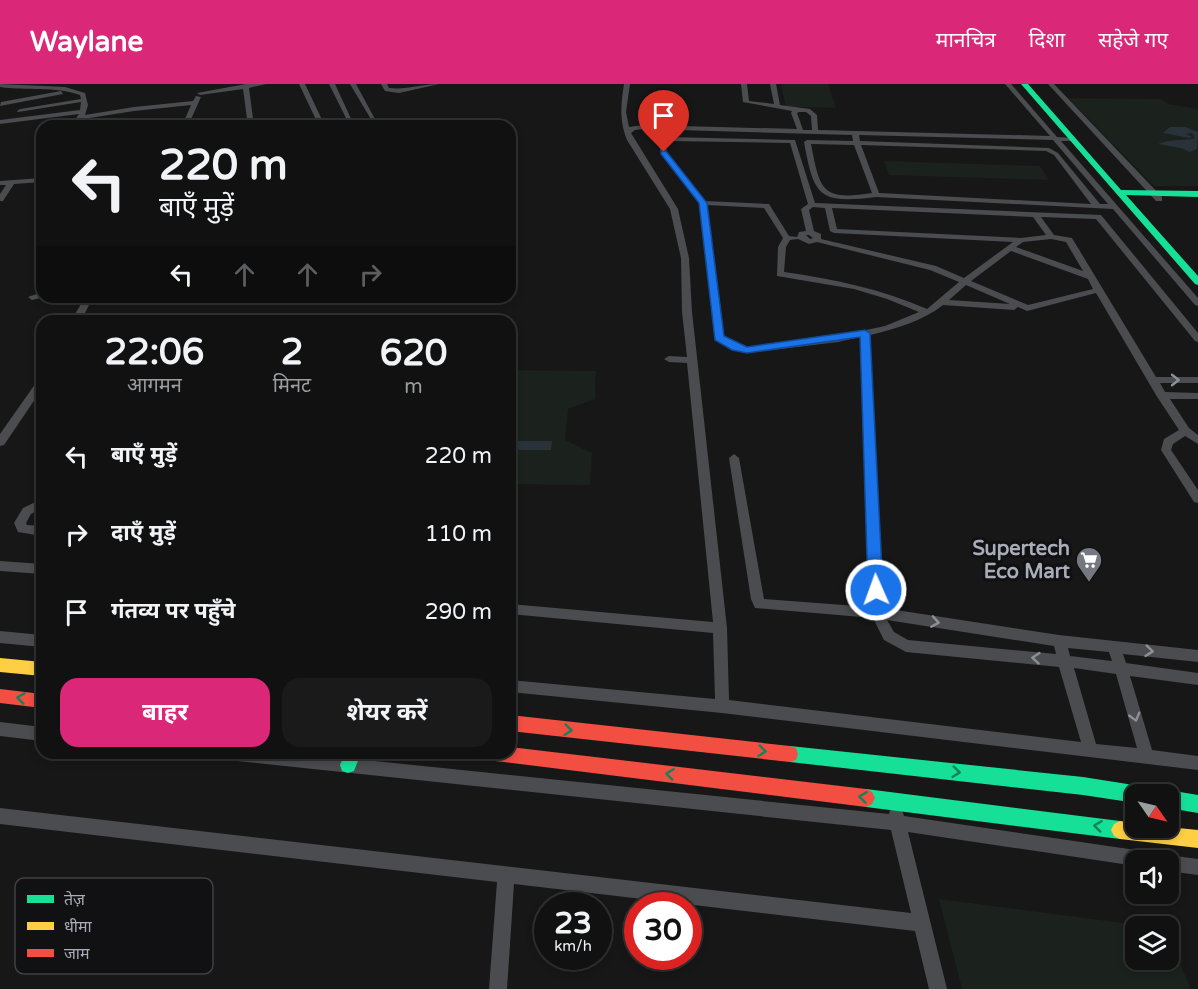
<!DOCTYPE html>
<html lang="hi">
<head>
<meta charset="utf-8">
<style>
	body { margin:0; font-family:"Varela Round","Noto Sans Devanagari",sans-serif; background:#1a1a1a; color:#f1f3f6; height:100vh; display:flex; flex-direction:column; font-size:22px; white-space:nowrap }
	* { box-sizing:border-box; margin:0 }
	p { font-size:20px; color:#9c9d9f }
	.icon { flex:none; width:33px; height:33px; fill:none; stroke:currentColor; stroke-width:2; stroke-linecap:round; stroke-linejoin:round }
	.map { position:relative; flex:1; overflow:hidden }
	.sheet { position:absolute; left:36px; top:231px; width:480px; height:444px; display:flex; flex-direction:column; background:#111; border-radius:18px; box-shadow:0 3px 9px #0003,0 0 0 2px #303131 }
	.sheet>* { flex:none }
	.banner { position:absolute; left:36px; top:36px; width:480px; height:183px; border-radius:18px; box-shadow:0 3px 9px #0003,0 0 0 2px #303131; background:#111; color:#f1f3f6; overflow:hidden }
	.needle { width:39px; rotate:124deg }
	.tools { position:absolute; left:1125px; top:700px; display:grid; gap:12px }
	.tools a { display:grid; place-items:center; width:54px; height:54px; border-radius:12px; background:#111; box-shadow:0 3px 9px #0003,0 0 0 2px #303131; font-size:30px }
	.speed { position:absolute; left:534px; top:808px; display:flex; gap:12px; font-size:30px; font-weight:700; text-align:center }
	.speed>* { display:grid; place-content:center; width:78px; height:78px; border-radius:50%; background:#111; box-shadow:0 3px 9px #0003,0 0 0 2px #303131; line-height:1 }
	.speed small { font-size:15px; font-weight:400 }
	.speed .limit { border:9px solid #d22; background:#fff; color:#111 }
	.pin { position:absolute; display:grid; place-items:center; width:51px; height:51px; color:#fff; margin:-62px -26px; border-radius:50% 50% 50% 0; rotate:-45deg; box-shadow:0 0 6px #0007 }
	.pin .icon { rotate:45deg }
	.me { position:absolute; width:66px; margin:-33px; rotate:358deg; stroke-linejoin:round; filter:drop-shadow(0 0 4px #0008) }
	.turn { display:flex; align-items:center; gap:21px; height:126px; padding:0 24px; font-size:27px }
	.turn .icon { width:78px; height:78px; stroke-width:2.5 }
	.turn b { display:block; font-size:42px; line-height:51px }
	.lanes { display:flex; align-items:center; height:57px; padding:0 24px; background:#0003; justify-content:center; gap:30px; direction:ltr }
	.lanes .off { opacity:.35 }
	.eta { display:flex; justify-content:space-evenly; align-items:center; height:102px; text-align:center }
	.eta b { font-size:36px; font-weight:700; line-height:42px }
	.button { display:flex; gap:12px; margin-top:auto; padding:12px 24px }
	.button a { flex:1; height:69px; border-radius:18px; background:#db2777; color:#fff; font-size:24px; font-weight:700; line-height:69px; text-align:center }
	.button a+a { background:#1a1a1a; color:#f1f3f6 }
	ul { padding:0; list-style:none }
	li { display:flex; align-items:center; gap:18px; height:78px; padding:0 24px }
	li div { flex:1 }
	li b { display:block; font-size:22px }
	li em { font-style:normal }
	header { display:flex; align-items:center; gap:36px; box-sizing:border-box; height:84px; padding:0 30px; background:#db2777; color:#fff }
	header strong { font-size:28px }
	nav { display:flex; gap:33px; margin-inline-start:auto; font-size:21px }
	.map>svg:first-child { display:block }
	.green { fill:#1b211c }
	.water { fill:#2a3239 }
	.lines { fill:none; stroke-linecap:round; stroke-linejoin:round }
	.street { fill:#4b4c50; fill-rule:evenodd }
	.fast { fill:#16e098; fill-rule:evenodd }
	.slow { fill:#ffcf43; fill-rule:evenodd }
	.jam { fill:#f24e42; fill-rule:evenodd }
	.oneway { stroke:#8c9099 }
	.oneway2 { stroke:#14835c }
	.route { fill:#1a73e8; stroke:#114b97; stroke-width:1.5 }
	.labels { text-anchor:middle; stroke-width:6; stroke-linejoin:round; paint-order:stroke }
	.poi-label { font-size:20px; font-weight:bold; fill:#a8adb8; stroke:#111113; text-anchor:end }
	.key { fill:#111113; stroke:#3e4045; stroke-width:1.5 }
	.key-label { font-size:16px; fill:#a8adb8 }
</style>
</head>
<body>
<header>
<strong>Waylane</strong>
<nav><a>मानचित्र</a><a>दिशा</a><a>सहेजे गए</a></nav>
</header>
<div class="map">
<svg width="1198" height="905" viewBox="0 0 1198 905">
	<rect width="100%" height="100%" fill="#171717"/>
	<!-- green -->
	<path class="green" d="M781 0H828L836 24 786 23Z
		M1068 14 1162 15 1168 20 1198 25V102H1154Z
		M884 77 1040 82 1049 96 889 91Z
		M510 286 596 287 595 315 568 325 565 356 592 369 590 401 510 400Z
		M939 815 1154 843H1136V876H1168L1169 854 1191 905H962Z"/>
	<!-- water -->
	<path class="water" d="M1170 43H1185L1198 48 1197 65 1190 68 1181 64 1158 60C1173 54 1180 58 1195 54L1192 49 1186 50 1192 53 1189 54 1163 49Z
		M514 357H552L551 366H513Z"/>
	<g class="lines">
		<!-- street -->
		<path class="street" d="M0 0 65 3 85 9 88 21 85 31 134 23 193 17 196 12 201 13 188 42H182L191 21 134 27 83 35 81 42H75L76 34 79 30 0 40V36L80 26 81 18 18 28 17 27 20 25 81 15 80 11C55 2 26 7 0 3Z
			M246 0H266L249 4 254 42H248L243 5 200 11 197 9Z
			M299 0H305L325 42H319Z
			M329 0H335L353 39 348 38Z
			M350 0H356L376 37H372Z
			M381 0H387L389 4C406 6 422 0 439 0L399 9 385 7Z
			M624 0H630L626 28 629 43 643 41 797 45 791 29 792 27 743 18 741 0H747L749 17 774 20 770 0H776L780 21 810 25 817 31 818 46 1050 52 1005 0H1011L1057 53 1074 54 1075 55 1072 57H1061L1198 214V222L1195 221 1113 125 876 113C819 120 814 113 804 58L807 56 853 57 852 51 643 45 635 46 631 49 678 125 689 174 692 228 727 544 729 616 1081 658 1059 583 906 568 884 556 873 534 755 524 751 515 729 374 734 370 739 374 764 515 870 523 860 253 838 258 747 269 723 261 716 256 699 119 661 68 658 59 666 53 795 56 815 119 1101 131 1198 249V258L1195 257 1096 135 1041 133 1054 151 1072 154 1156 293H1198V299H1160L1165 308 1198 309V315H1170L1189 344 1198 351V360L1185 352 1173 360 1171 366 1198 406V419L1194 418 1161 366 1164 355 1179 346 1156 311 1096 209 1027 227 1018 223 1014 226 943 221C923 237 895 245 870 251L883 524 1059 551 1198 566V578L1123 570 1126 579 1198 589V601L1130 592 1152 666 1198 672V686L722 629 510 608V596L715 615 713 549 510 530V520L713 538 687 279 669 278 664 275 669 272 687 273 682 228 681 174 670 125 627 56C619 36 621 20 624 0ZM799 28H806L811 32 812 46H803L797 29ZM859 51 1053 56 1108 120H1100L1058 69 1049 64 860 57ZM668 57 790 59 808 120 801 125 806 147 799 148 797 153 789 152 769 120 705 117 667 68 665 60ZM811 60 854 61 872 109C821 117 820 106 811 60ZM861 61 1046 67 1054 71 1091 120 879 109ZM707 121 764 124 783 154 778 163 777 192 854 205 887 215 919 228 885 242 838 252 748 263 729 257 724 253ZM813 123 825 124 830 147 834 149 1013 158 964 194 936 182 821 155V150L814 147 809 126ZM832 124 1033 133 1046 151 1021 154 837 145ZM806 151H809L813 154 810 155ZM798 155 809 160 817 158 930 186 959 198 927 225C881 205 834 195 784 188L786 163 790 156ZM1051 155 1066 158 1083 187 1016 163 1023 158ZM1011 167 1088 195 1093 205 1028 221 971 197ZM966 201 1010 220 949 216ZM887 536 1054 562 1056 570 908 556 894 548ZM1068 564 1109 568 1112 577 1070 572ZM1074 584 1116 590 1137 664 1096 660Z
			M1048 0H1054L1162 113V117H1156Z
			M61 7 63 10 0 22 1 18Z
			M42 94V98L14 100 3 117H0V110L6 101H0V97Z
			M42 208V213H45L32 216 28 213Z
			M85 213H93L81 237H71Z
			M42 295V305L4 361 0 362V350L38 296Z
			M42 415V424L31 430 26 439 27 441 42 442V452L18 448 14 439 23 424Z
			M0 477 42 480V490L0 487Z
			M0 547 42 551V563L0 559Z
			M0 638 42 643V657L0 652Z
			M221 669H297L889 730 890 726 896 724 902 726 904 732 1156 769 1163 773 1168 771 1198 775V791L1168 787V777H1136V782L908 748 947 905H929L915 847 514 800 507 905H489L497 798 0 740V724L911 829 891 746 228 676 223 674Z"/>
		<!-- fast -->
		<path class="fast" d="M1021 0H1028L1121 106 1198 107V113L1126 111 1198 192V201L1195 200Z
			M790 662 1083 693 1140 702 1146 705 1149 711H1136V719L1083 711 790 678 784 676 782 670 784 664Z
			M345 669H361L354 687 348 689 342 687 340 681Z
			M866 705 1120 737 1126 740 1129 746 1126 752 1120 755 866 723 860 720 857 714 860 708Z
			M1168 706 1198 711V729L1168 724V711H1161Z"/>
		<!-- slow -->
		<path class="slow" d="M0 574 42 578V592L0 588Z
			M1120 737 1136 739V744L1168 743 1198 746V764L1120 755 1114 752 1111 746 1114 740Z"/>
		<!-- jam -->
		<path class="jam" d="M0 605 42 610V624L0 619Z
			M510 631 790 662 796 664 798 670 796 676 790 678 510 647Z
			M510 663 866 705 872 708 875 714 872 720 866 723 495 677 489 675 487 669H510Z"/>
	</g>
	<!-- one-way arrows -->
	<defs><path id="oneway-chevron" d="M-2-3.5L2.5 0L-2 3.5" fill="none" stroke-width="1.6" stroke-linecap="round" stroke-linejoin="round" transform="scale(1.5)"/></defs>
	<g class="oneway">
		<use href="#oneway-chevron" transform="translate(1175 296)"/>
		<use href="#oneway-chevron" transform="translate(935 538) rotate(9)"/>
		<use href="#oneway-chevron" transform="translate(1149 567) rotate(6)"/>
		<use href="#oneway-chevron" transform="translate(1036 574) rotate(-175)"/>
		<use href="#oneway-chevron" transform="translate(1135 633) rotate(74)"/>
	</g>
	<g class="oneway2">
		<use href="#oneway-chevron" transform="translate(21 614) rotate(-173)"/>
		<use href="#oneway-chevron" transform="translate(568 646) rotate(6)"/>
		<use href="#oneway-chevron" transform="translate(762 667) rotate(6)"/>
		<use href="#oneway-chevron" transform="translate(956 688) rotate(6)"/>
		<use href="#oneway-chevron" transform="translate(670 690) rotate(-173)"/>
		<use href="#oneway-chevron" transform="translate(863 713) rotate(-173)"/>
		<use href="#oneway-chevron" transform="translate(1098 742) rotate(-173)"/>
	</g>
	<!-- route -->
	<path class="route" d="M661 67H666L707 119 724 252 747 263 865 246 870 249 883 506 881 510H871L868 506 860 253 747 269 732 266 715 256 699 119 661 70Z"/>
	<!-- icons -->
	<defs>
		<g id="supermarket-pin" transform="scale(1.35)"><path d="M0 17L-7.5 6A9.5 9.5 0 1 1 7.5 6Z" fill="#757880" stroke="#111113"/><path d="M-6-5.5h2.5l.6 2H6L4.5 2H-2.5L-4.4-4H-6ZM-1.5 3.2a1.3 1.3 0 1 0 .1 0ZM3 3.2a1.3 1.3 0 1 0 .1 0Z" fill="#fff"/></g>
	</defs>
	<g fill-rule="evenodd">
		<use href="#supermarket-pin" x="1089" y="476"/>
	</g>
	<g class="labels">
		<!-- poi labels -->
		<g class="poi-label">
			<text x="1070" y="471">Supertech<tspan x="1070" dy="23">Eco Mart</tspan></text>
		</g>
	</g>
	<!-- legend -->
	<rect x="15" y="794" width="198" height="96" rx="9" class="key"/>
	<rect x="27" y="811" width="27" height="8" fill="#16e098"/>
	<rect x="27" y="838" width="27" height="8" fill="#ffcf43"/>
	<rect x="27" y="865" width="27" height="8" fill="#f24e42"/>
	<g class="key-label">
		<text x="64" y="821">तेज़</text>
		<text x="64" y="848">धीमा</text>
		<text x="64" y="875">जाम</text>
	</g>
</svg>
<div class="tools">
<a><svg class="needle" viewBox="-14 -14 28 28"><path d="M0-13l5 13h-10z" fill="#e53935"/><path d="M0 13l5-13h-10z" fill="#9c9d9f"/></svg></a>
<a><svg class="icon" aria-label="sound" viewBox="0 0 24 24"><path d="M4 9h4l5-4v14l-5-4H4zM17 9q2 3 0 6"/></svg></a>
<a><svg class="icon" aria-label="layers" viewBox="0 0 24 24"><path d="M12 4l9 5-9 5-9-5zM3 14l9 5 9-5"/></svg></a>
</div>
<div class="speed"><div>23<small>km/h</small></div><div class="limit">30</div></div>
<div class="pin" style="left:664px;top:68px;background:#d93025"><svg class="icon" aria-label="arrive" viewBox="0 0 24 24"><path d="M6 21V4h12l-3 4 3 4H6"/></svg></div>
<svg class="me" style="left:876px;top:506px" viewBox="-20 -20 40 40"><circle r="17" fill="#1a73e8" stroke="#fff" stroke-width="3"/><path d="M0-11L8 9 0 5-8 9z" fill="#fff"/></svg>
<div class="banner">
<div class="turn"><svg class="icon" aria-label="left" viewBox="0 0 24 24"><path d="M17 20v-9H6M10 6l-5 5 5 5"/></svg><div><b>220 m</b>बाएँ मुड़ें</div></div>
<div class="lanes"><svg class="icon" aria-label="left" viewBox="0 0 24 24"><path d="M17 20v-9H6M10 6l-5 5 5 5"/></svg><svg class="icon off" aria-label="ahead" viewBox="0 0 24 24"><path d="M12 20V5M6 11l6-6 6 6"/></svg><svg class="icon off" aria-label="ahead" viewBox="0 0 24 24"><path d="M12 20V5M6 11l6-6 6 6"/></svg><svg class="icon off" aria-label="right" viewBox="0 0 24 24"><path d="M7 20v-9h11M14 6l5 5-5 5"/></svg></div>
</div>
<section class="sheet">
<div class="eta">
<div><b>22:06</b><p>आगमन</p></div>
<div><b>2</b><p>मिनट</p></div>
<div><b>620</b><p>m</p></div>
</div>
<ul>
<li><svg class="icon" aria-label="left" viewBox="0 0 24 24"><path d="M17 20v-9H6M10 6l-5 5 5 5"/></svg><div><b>बाएँ मुड़ें</b></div><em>220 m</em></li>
<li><svg class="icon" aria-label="right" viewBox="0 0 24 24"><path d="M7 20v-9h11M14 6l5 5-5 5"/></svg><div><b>दाएँ मुड़ें</b></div><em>110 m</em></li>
<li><svg class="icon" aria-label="arrive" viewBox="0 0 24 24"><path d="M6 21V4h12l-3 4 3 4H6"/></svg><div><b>गंतव्य पर पहुँचे</b></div><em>290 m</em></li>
</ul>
<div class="button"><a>बाहर</a><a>शेयर करें</a></div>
</section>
</div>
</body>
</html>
